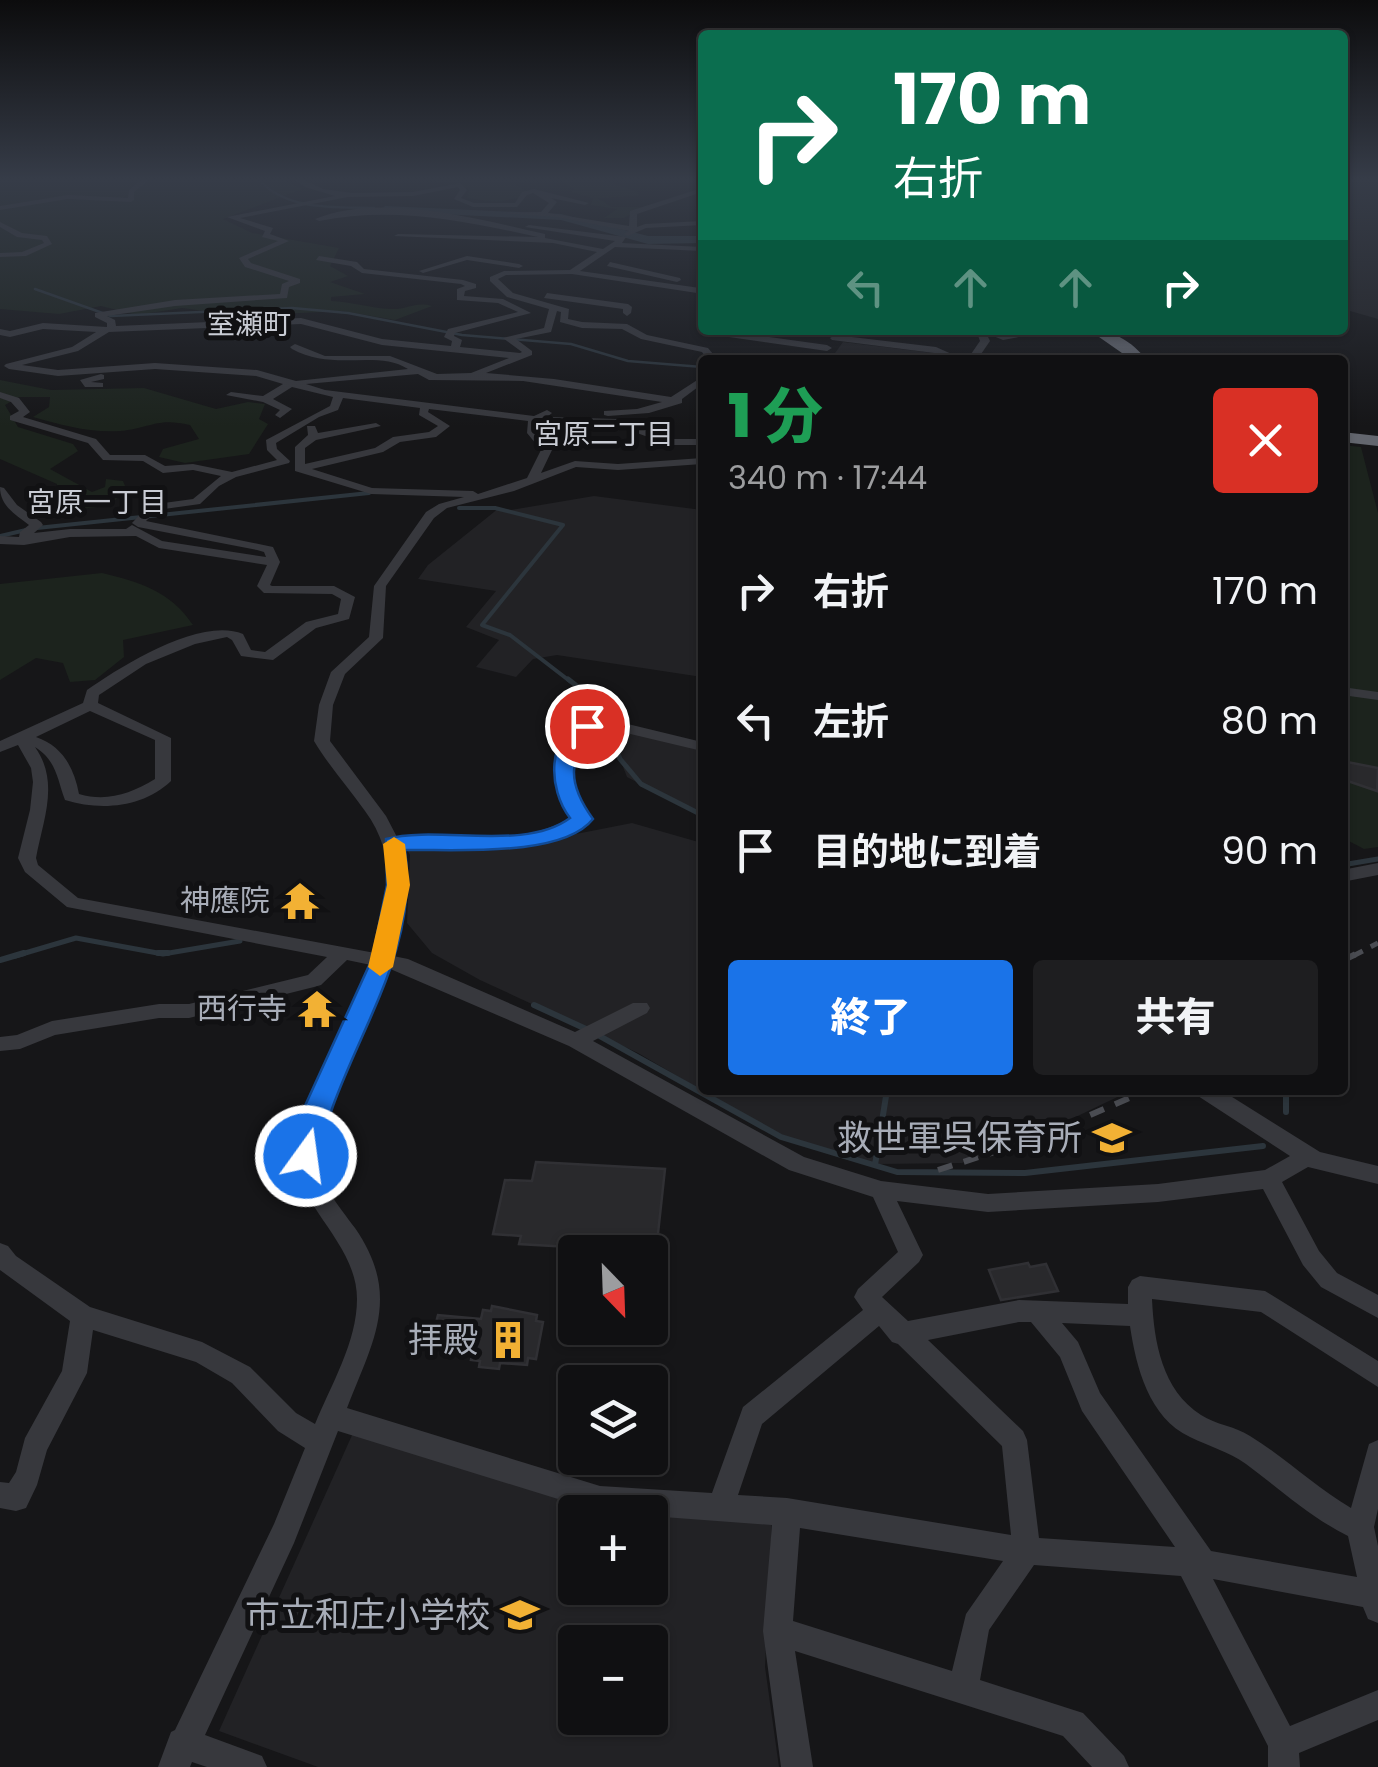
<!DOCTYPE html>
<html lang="ja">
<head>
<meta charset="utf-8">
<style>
	body { margin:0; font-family:Poppins,"Noto Sans JP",sans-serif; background:#1e1e20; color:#f1f3f6; height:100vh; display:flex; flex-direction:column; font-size:38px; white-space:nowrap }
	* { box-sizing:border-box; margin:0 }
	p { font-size:32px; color:#9c9d9f }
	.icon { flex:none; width:55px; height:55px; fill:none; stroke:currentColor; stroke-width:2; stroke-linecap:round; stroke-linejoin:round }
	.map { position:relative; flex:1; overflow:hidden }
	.sheet { position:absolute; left:698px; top:355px; width:650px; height:740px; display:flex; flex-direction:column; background:#101012; border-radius:10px; box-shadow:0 2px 8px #0004,0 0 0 2px #303032 }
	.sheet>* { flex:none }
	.guide { position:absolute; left:698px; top:30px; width:650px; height:305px; border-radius:10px; box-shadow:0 2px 8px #0004,0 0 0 2px #303032; background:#0b6e4f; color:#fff; overflow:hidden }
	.needle { width:65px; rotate:157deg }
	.tools { position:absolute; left:558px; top:1235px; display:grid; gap:20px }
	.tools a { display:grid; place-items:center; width:110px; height:110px; border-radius:10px; background:#101012; box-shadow:0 2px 8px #0004,0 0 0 2px #303032; font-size:50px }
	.pin { position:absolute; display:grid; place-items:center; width:85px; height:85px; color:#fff; margin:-42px; border:5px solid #fff; border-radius:50%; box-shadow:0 2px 10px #0007 }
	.me { position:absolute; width:110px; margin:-55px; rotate:14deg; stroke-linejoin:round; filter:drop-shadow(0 0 8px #0008) }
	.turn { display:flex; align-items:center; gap:35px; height:210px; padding:0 30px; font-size:45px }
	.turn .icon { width:130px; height:130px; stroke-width:2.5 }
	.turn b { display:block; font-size:70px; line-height:85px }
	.lanes { display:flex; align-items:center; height:95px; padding:0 30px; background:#0003; justify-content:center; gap:50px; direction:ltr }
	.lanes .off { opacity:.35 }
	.round { display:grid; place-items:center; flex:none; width:105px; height:105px; border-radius:10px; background:#1e1e20 }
	.overview { display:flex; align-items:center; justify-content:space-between; height:170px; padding:0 30px }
	h1 { font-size:60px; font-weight:800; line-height:75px; color:#1e9e55 }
	.cta { display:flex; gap:20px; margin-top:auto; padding:20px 30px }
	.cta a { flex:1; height:115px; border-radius:10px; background:#1a73e8; color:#fff; font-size:40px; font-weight:800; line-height:115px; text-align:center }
	.cta a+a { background:#1e1e20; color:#f1f3f6 }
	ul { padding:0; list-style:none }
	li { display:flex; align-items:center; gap:30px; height:130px; padding:0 30px }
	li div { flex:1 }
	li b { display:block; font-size:38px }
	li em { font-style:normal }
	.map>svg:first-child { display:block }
	.built { fill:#222225; fill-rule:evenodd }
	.green { fill:#1c231d }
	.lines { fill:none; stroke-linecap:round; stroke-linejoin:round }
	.stream-far3 { stroke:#2c353c; stroke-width:2.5 }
	.stream-far2 { stroke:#2c353c; stroke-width:4 }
	.stream-far1 { stroke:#2c353c; stroke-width:5 }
	.stream { stroke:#2c353c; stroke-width:6 }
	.river { fill:#2c353c; fill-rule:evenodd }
	.building { fill:#29292c; stroke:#303034; stroke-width:2.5 }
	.minor { fill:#37383d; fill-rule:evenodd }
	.highway { fill:#63666e; fill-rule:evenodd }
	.rail-far1 { stroke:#4a4c52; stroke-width:5; stroke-dasharray:11 9; stroke-linecap:butt }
	.rail { stroke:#4a4c52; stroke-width:6; stroke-dasharray:15 12; stroke-linecap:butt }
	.route { fill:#1a73e8; stroke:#114b97; stroke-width:2.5 }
	.slow { fill:#f59e0b }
	.labels { text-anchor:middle; stroke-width:10; stroke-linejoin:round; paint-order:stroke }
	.far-neighbourhood-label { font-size:28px; fill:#c9ccd4; stroke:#111113 }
	.poi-label { font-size:30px; fill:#a8adb8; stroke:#111113; text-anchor:end }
	.near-poi-label { font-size:35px; fill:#a8adb8; stroke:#111113; text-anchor:end }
</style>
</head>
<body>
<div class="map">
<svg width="1378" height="1767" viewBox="0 0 1378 1767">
	<rect width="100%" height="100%" fill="#161618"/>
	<!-- built -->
	<path class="built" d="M1343 178H1378V319L1343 309Z
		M843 342 933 353 949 360H830Z
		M594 496 702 510V677L557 655 533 659 516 677 476 667 499 640 466 627 496 591 418 579 428 565 499 508 511 510Z
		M618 727 702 744V816L627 777 612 738Z
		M632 823 702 843V1090H1132L1038 1135 962 1163 880 1164 848 1160 788 1141 638 1053 480 980 432 953 407 923 410 855 405 846 530 843Z
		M353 1433 602 1506 772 1519 765 1667 779 1767H318L219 1731ZM575 1512H650V1588H575ZM575 1642H650V1718H575Z"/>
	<!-- green -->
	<path class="green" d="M0 178H280L302 189 223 219 252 233 339 248 330 266 348 276 330 282 365 294 331 297V301C352 302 371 308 390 309 407 310 415 301 432 306L395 320 342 311 241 316 182 308 137 315 101 306 59 314 0 309Z
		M418 178H534L516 185 526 191 523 197 496 202 467 198 469 189Z
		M559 178H595L638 192 639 196 597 198 612 207H643L624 218H604L617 209 591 205 593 198 571 192 574 189Z
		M0 380 51 390 144 388 216 409 248 402 265 404 259 419 268 424 249 454 185 463 159 457 163 449 199 439 190 425C157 417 151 428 120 431 89 433 62 425 33 417L49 407 50 397H19L5 405 18 427 73 444 78 451 50 469 92 492 105 487 106 479 123 481 127 491 107 506 62 511 53 504 57 484 0 459Z
		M1342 445 1361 447 1378 513V847L1364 849 1343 838Z
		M102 573C140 582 170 591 193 625L123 640 124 657 95 680 70 682 63 663 36 658 0 680V584Z"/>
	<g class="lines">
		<!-- stream-far3 -->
		<path class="stream-far3" d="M257 178C286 211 333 207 374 208
			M35 289 111 316 292 308 348 313 462 335 571 344 628 361 702 367"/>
		<!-- stream-far2 -->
		<path class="stream-far2" d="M459 508H495L563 525 482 625 510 635 571 682
			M37 528 369 493
			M0 536 26 530"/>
		<!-- stream-far1 -->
		<path class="stream-far1" d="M568 679 596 701 620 759 641 784 702 815
			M1342 865 1378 859
			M15 956 76 938 163 954 240 941"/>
		<!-- stream -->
		<path class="stream" d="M158 953H168
			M0 960 24 953
			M534 1005 586 1029
			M596 1034 781 1137 897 1172 1025 1173 1263 1146
			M1286 1090V1112
			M875 1165 887 1090"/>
		<!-- river -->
		<path class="river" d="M385 206 561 214 648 236H702V243L648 244 561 220 381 211Z"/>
	</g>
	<!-- building -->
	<path class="building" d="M1342 761 1378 768 1377 791 1342 779Z
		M536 1162 665 1169 656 1252 519 1244 521 1236 493 1234 505 1180 532 1181Z
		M1028 1263 1030 1267 1046 1264 1058 1291 1001 1300 989 1270Z
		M492 1306 537 1315 536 1321 543 1322 536 1359 528 1358 527 1365 500 1363 499 1369 479 1367 480 1361 471 1360 474 1348 430 1345 438 1315 481 1319 483 1310 491 1311Z"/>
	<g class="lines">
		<!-- minor -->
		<path class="minor" d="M143 178H151L134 192V200L131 202 68 199 0 210V206L68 195 128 198 129 190Z
			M292 178H300L323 189 352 193 413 192 460 183 467 190 461 198 474 203H515L522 192 534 189 589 203 585 205 551 198 557 202 548 213 629 226 630 211 702 188V192L637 214V227L645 224 702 221V225L646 228 628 236 624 234 629 231 557 217 499 213 541 212 549 203 533 193 527 195 517 207H473L454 199 460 190 458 187 413 196 348 197 240 218 273 228 270 234 289 241 248 259 251 263 300 279V283L289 287 287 298 175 306 107 316 115 320 116 326 301 318 382 339 451 346 452 341 444 337 448 329 518 312 498 303 457 300V289L465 286 461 284 362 273 351 266 316 260 319 256 357 262 364 269 463 280 476 284V288L465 291 464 296 503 299 531 313 455 333 454 336 462 340 460 347 520 353 522 352 503 338 544 328 549 309 507 297 490 281V277L504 271 570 270 597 252 553 243 394 236 398 234 538 237C464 221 394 206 319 221L315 219C380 192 478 219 545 234V238L603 249 615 241 525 227 529 225 626 237 622 243 702 247V251L615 247 580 271 700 288 697 293 572 274 506 275 498 279 513 293 569 309 568 319 582 322 627 324 647 335 708 348 718 360H708L702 352 641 339 622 329 582 328 560 322 561 312 557 311 551 332 516 339 532 351V355L486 373 554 379 671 397 702 377V384L682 399V403L649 413 608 416 604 415V411L637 409 662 402 523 381 429 380 418 374 306 384 325 390 534 416 547 410 552 413 547 417 616 419 671 439H702V445H670L615 425 538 422 537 433 552 450 541 473 575 461 618 464 702 458V464L618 470 576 467 514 491 447 508 434 518 386 586 383 638 345 674 333 705 330 741 386 816 398 839C456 838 521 847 572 817 554 791 553 762 567 734L599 717 702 742V751L601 727 579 739C569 769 572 794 590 819 549 859 456 848 403 849 410 887 405 920 393 956L408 959 575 1032 633 1003H647L650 1008 647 1013 593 1041 804 1157 881 1181 988 1194 1158 1184 1265 1170 1290 1156 1198 1096 1195 1090H1221L1320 1152 1378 1166V1184L1308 1167 1282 1182 1319 1251 1337 1273 1378 1295V1318L1321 1287 1303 1265 1263 1189 1158 1202 988 1212 897 1201 923 1255 919 1262 882 1297 908 1321 1019 1300 1128 1304V1287L1132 1280 1140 1276 1265 1291 1378 1361V1387L1261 1312 1152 1299C1154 1342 1162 1390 1201 1415 1216 1425 1235 1426 1250 1436 1286 1458 1315 1487 1351 1508L1369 1444 1378 1440V1509L1374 1527 1378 1546V1623L1368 1619 1363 1607 1213 1579 1290 1726 1378 1690V1720L1299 1753 1300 1767H1268V1746L1181 1576 1034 1565 989 1630 980 1680 1083 1713 1124 1756 1129 1767H1092L1063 1736 795 1651 813 1767H781L763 1631 772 1525 650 1516V1512H600L338 1431 294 1543 205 1735 262 1756 267 1767H207L192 1762 190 1767H158L171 1732 175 1730 274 1524 305 1448 278 1431 232 1383 196 1362 93 1330 87 1373 47 1450 37 1485 26 1508 16 1511 0 1508V1482L9 1483 16 1472 25 1438 62 1371 70 1321 0 1270V1243L8 1246 16 1256 90 1307 202 1342 250 1367 296 1413 315 1424C331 1385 357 1342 357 1299 357 1239 288 1202 295 1142L371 965 347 960 321 985 314 987 189 1018H159L55 1035 20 1049 0 1051V1037L17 1035 52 1021 159 1004H189L308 975 327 957 67 907 25 872 18 858 30 810 33 782 31 768 18 745 0 752V741L83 703 87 690C121 666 201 616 243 634L251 650 265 652 306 622 338 614 341 599 332 594 264 593 257 586 267 565 159 548 136 536 70 537 24 545 0 544V536L19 537 20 532 29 525C15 514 0 506 0 487L4 488 17 505 41 522 43 525 34 533 70 529H126L132 525 162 541 266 557 264 552 257 550 138 527 132 523 149 505 193 499 221 476 193 470 163 473 143 461 103 460 88 443 10 420V416L19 411 11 402 0 398V392L19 398 30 412 23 417 96 439 110 455H145L165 466 193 464 232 472 277 460 267 450 266 440 330 406 333 397 292 387 273 399 292 409 280 418 275 415 280 410 263 402 226 395 231 392 263 396 283 384 256 376 155 369 58 376 9 369 4 366 6 364 72 347 96 332 43 329 10 337 0 335V329L10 331 43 323 107 327V323L95 317V313L175 300 280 294 282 284 289 281 245 267 239 258 278 241 262 237 265 231 227 217 335 196 305 187ZM301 324 382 345 509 358 471 373 437 374 390 356H325L295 344 290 347 292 349C333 372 377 349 408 369L296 381 257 370 155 363 58 370 22 365 78 351 109 332ZM343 398 420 408 419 415 438 426 429 432 393 437 375 448 305 464V448L316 440 381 426 376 423 318 433 315 426H307L308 435 295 447V471L371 494 464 497 439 504 426 512 374 586 369 637 331 672 319 705 314 741C329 766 348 787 365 811 397 854 392 904 375 953L78 898 38 865 36 858C43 820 60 782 35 747 57 761 57 779 65 800 100 811 143 808 171 781V738L98 703 99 695 146 664 195 644 227 637 232 640 241 656 273 660 316 628 349 619 355 597 334 586H272L270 585 280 562 273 547 146 521 157 510 200 504 219 486 236 477 289 463 290 461 277 449 276 443 319 417 338 410ZM429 409 528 421 527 433 541 450 527 478 478 494 473 491 372 488 312 469 383 452 400 442 436 437 450 426 428 412ZM90 711 155 740V779C130 794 107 802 79 794 74 767 62 746 36 737ZM388 968 569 1046 789 1170 873 1197 898 1252 858 1289 854 1297 863 1310 743 1407 712 1493 600 1486 347 1408C373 1341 402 1296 355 1228 338 1205 319 1183 316 1154 312 1122 375 1007 388 968ZM1019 1322H1031L1060 1357 1082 1411 1175 1547 1039 1538 1027 1440 1023 1431 928 1340ZM1062 1323 1130 1326C1136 1367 1149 1418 1190 1437 1210 1447 1228 1451 1246 1464 1280 1489 1310 1517 1348 1536L1357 1577 1211 1551 1100 1393 1078 1342ZM879 1326 892 1342 898 1344 1002 1446 1011 1535 787 1498 738 1495 762 1424ZM800 1528 1003 1561 966 1614 952 1671 793 1621Z
			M0 222 22 233 47 236 52 244 26 256 0 257V253L22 252 44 243 42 240 17 237 0 227Z
			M467 256 519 264 523 266 519 268 467 260 423 273 419 271Z
			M610 262 680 278 681 280 677 282 607 266Z
			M547 293 628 304 632 307 631 313 627 316 623 313V309L544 298Z
			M718 330 827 345 832 348 827 351 715 335Z
			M976 330H994L1004 334 1057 330 1003 340 986 333 990 341 977 360H967L980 341Z
			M835 335 936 347 965 360H952L934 353 832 340 830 338Z
			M101 374 104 375V379L91 382 103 383V387H85L80 380Z
			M1342 687 1378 692V700L1342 695Z
			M1378 863V875L1342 882V870Z"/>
		<!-- highway -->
		<path class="highway" d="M1089 330C1114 330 1131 341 1147 360H1132Z
			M1342 432 1378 436V446L1342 442Z"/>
		<!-- rail-far1 -->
		<path class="rail-far1" d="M1353 956 1378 943"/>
		<!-- rail -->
		<path class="rail" d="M1342 961 1358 953
			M938 1170 1035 1139 1148 1090"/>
	</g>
	<!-- sky -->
	<linearGradient id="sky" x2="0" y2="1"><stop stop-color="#0c0c0d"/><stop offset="0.42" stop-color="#363c48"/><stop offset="1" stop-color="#363c48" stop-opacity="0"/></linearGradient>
	<rect width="1378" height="426" fill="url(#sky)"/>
	<!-- route -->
	<path class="route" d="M587 720 597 726C567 759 567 783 593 819 562 858 453 849 405 850 418 944 364 1021 333 1106 326 1125 325 1146 315 1165H296L291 1156 304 1108 372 959 387 885 386 839C439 825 524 852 570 818 548 790 545 733 587 720Z"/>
	<!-- slow -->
	<path class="slow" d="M394 837 405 844 410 885 393 967 380 976 368 967 387 885 383 844Z"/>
	<!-- icons -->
	<defs>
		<g id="temple-bare" transform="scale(3)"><path d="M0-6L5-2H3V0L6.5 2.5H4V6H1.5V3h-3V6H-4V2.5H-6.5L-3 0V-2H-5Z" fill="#f2b134" stroke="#111113" stroke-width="2.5" paint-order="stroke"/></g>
		<g id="school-bare" transform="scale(3)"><path d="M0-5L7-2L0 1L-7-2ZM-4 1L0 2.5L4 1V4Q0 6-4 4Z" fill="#f2b134" stroke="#111113" stroke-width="2.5" paint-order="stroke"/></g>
		<g id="building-bare" transform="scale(3)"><path d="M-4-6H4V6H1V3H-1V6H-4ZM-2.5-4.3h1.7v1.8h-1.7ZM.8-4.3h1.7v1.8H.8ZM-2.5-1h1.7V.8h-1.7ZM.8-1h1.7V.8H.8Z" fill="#f2b134" stroke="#111113" stroke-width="2.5" paint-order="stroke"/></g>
	</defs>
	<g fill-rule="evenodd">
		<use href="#temple-bare" x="300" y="901"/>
		<use href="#temple-bare" x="317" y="1009"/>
		<use href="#school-bare" x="1112" y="1138"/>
		<use href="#building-bare" x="508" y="1340"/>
		<use href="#school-bare" x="520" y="1615"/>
	</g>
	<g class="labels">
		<!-- far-neighbourhood labels -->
		<g class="far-neighbourhood-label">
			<text x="249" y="334">室瀬町</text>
			<text x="604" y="444">宮原二丁目</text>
			<text x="97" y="512">宮原一丁目</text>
		</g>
		<!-- poi labels -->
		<g class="poi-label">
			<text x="270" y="911">神應院</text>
			<text x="287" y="1019">西行寺</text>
		</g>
		<!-- near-poi labels -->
		<g class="near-poi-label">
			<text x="1082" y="1150">救世軍呉保育所</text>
			<text x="478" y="1352">拝殿</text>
			<text x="490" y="1627">市立和庄小学校</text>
		</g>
	</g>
</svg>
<div class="tools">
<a><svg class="needle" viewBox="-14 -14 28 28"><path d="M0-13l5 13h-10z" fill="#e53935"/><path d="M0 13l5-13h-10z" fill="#9c9d9f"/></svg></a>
<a><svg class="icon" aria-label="layers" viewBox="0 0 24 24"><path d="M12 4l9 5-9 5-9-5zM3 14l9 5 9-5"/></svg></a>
<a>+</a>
<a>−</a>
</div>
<div class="pin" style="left:587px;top:726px;background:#d93025"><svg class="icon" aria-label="arrive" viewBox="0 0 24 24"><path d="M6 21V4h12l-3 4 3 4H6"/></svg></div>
<svg class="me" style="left:306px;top:1156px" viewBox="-20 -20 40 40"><circle r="17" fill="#1a73e8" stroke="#fff" stroke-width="3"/><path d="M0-11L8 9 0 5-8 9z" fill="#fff"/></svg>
<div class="guide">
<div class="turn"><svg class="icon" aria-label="right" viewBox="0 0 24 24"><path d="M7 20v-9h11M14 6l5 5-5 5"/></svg><div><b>170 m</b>右折</div></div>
<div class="lanes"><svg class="icon off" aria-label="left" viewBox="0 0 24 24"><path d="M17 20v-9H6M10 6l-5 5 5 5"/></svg><svg class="icon off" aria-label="ahead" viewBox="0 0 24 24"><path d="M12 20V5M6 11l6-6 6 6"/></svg><svg class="icon off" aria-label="ahead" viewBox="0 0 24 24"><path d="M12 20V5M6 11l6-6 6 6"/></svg><svg class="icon" aria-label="right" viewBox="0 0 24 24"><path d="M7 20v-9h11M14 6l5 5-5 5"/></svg></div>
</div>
<section class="sheet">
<div class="overview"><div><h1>1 分</h1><p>340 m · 17:44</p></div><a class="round" style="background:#d93025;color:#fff"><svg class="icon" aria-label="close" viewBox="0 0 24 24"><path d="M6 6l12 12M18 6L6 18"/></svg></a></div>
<ul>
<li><svg class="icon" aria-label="right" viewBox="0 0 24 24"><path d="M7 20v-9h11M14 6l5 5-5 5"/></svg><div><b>右折</b></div><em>170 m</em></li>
<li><svg class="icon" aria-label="left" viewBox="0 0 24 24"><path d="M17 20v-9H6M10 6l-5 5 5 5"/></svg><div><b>左折</b></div><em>80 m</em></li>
<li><svg class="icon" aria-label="arrive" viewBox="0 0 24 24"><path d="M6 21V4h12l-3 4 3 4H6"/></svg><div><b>目的地に到着</b></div><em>90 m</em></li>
</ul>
<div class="cta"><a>終了</a><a>共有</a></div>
</section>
</div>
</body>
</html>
